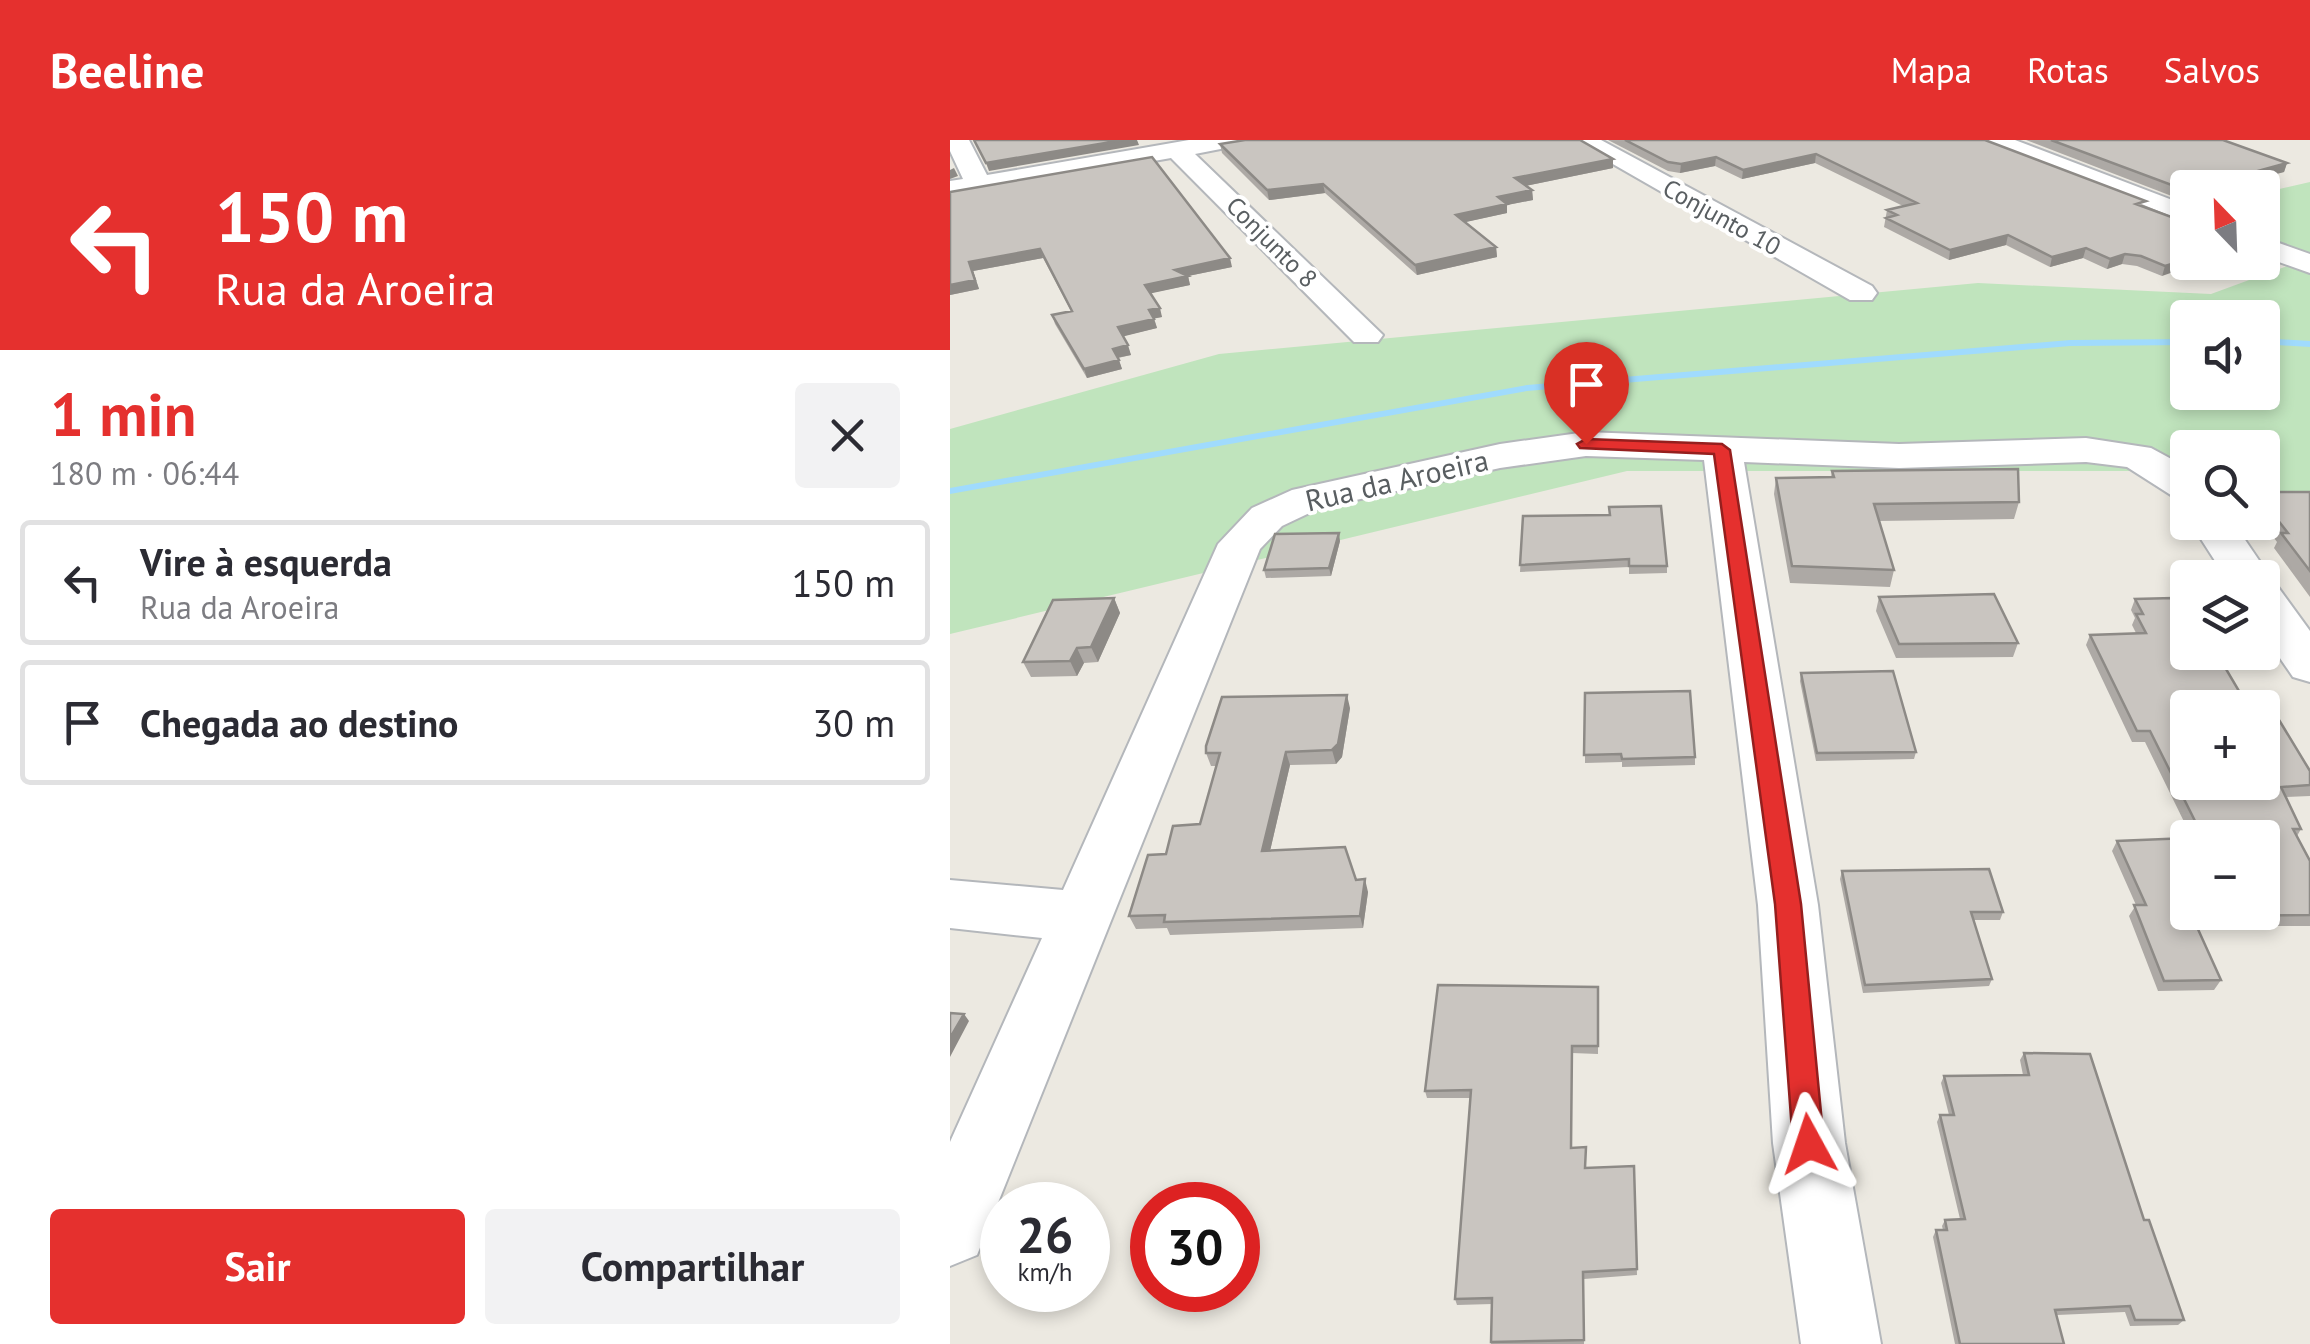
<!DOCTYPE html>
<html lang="pt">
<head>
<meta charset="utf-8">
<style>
	body { margin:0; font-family:"PT Sans",sans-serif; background:#f2f2f3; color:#2b2b33; height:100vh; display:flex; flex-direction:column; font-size:38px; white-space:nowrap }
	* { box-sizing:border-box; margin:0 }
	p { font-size:32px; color:#7c7c81 }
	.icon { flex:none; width:55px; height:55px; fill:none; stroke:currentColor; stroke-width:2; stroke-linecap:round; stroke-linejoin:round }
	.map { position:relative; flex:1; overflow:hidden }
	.details { display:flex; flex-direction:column; background:#fff; width:950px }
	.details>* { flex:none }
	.guide { background:#e5302e; color:#fff; overflow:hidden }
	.needle { width:65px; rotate:337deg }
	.tools { position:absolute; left:1220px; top:30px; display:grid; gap:20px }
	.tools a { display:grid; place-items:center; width:110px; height:110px; border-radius:10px; background:#fff; box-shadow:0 5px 15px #0003; font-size:50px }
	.speed { position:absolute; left:30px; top:1042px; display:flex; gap:20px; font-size:50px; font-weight:700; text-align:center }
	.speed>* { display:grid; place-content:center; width:130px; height:130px; border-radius:50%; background:#fff; box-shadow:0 5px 15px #0003; line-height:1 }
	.speed small { font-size:25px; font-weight:400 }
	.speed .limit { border:15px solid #d22; background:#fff; color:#111 }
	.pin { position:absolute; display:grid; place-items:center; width:85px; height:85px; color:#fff; margin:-102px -42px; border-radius:50% 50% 50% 0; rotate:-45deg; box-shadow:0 0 10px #0007 }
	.pin .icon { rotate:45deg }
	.me { position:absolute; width:110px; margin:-55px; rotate:355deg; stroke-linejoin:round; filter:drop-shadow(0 0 8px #0008) }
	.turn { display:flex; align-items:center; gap:35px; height:210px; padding:0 50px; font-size:45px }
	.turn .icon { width:130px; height:130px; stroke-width:2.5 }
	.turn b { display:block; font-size:70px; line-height:85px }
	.round { display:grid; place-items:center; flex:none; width:105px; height:105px; border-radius:10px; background:#f2f2f3 }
	.overview { display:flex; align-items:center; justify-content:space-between; height:170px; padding:0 50px }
	h1 { font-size:60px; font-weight:700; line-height:75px; color:#e5302e }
	.button { display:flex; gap:20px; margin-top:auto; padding:20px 50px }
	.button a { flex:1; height:115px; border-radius:10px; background:#e5302e; color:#fff; font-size:40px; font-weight:700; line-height:115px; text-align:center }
	.button a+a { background:#f2f2f3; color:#2b2b33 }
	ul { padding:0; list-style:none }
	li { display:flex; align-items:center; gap:30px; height:125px; margin:0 20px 15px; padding:0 30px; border:5px solid #e1e1e2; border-radius:10px }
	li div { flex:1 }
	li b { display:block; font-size:38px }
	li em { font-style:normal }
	header { display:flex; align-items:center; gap:60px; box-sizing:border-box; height:140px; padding:0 50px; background:#e5302e; color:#fff }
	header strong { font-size:48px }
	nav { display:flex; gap:55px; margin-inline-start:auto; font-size:35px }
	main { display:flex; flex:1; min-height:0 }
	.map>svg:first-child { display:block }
	.green { fill:#c0e4bd; fill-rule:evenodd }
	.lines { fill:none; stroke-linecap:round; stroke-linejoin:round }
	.stream { fill:#a0dbfd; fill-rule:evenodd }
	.minor-casing { stroke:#b4b7bb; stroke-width:4 }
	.minor { fill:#fff; fill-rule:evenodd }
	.wall { fill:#ada9a5 }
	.shaded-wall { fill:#8d8a86 }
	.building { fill:#c9c5c0; stroke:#8d8a86; stroke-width:2.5 }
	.route { fill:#e5302e; stroke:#951f1e; stroke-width:2.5 }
	.labels { text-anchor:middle; stroke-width:8; stroke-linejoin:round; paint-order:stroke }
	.far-street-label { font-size:25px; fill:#595e61; stroke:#fff }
	.street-label { font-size:30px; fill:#595e61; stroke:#fff }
</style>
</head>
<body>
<header>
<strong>Beeline</strong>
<nav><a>Mapa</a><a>Rotas</a><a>Salvos</a></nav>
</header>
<main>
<section class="details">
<div class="guide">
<div class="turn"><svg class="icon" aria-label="left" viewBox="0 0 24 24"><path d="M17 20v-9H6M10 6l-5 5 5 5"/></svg><div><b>150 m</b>Rua da Aroeira</div></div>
</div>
<div class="overview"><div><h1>1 min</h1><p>180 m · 06:44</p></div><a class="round"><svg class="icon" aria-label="close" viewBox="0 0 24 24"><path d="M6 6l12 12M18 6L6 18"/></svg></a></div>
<ul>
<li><svg class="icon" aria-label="left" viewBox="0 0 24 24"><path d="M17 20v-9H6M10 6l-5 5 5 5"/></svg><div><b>Vire à esquerda</b><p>Rua da Aroeira</p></div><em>150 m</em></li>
<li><svg class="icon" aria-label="arrive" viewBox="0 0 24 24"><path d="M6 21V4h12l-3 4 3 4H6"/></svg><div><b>Chegada ao destino</b></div><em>30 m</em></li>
</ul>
<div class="button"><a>Sair</a><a>Compartilhar</a></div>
</section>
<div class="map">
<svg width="1360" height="1204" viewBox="0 0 1360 1204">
	<rect width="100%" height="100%" fill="#ece9e1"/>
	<!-- green -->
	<path class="green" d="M1360 42V375L1313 361 1312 308H1238L1237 340 1206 331H677L0 494V289L269 214 1028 143 1261 154 1359 118 1313 98 1312 53ZM1238 178H1312V252H1238Z"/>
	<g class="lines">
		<!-- stream -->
		<path class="stream" d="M1312 198 1360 201V207L1312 204Z
			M1238 199V205L1120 206 577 251 0 354V348L577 245 1120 200Z"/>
		<!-- minor casing -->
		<g class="minor-casing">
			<path id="minor" d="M0 0H19L37 35 239 0H294L291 5 245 14 433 195 428 202H404L221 18 0 57V41L13 39 0 11Z
				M621 0H651L922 146 927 153 922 160H900Z
				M1031 0H1065L1238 66V84L1034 5Z
				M1312 97 1360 114V133L1312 116Z
				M636 292 949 304 1136 298 1201 308 1238 328V360L1224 357 1177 327 1136 322 949 328 794 322 868 765 895 1003 931 1204H851L823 1003 808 765 754 320 636 316 550 328 370 368 332 386 310 409 27 1115 0 1126V1002L92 798 0 788V740L113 750 268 404 302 368 342 350 550 304Z
				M1240 382H1283L1321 438 1317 444 1328 447 1360 491V542L1343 537 1312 492V438H1276Z"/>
		</g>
		<!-- minor -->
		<use href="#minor" class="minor"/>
	</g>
	<!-- wall -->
	<path class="wall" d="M658 0H1035L1238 83 1212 136 1187 126 1172 124 1157 129 1133 118 1100 127 1056 105 999 120 934 87 937 70 953 66 865 23 792 39 765 26 730 33 718 31Z
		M1076 0H1273L1337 23 1334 32 1238 48V58L1232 60Z
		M270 4 663 19V28L575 46 582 50 583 60 557 65V73L515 82 546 107 547 117 467 135 375 53 319 60 272 13Z
		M0 52 282 127 238 136 240 145 200 153 212 177 204 178 207 188 173 196 181 215 168 218 172 229 137 238 105 184 102 175 121 171 93 118 23 131 29 149 0 155Z
		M882 331 1069 362 1064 379 929 381 944 430 940 447 840 443 824 354 826 338 881 337Z
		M1312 352H1360V457L1324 408 1327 402 1312 382Z
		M573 376 717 426V433L679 434V427L570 432Z
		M390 401 381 436 316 438 314 430Z
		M929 457 1068 503 1063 517 946 518 926 471Z
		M164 458 170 473 148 522 134 523 127 536 81 537 73 522Z
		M1185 459 1226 466 1299 568 1360 631V656L1336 657 1351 689 1347 696 1360 721V786H1246L1271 840 1264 850 1208 851 1179 776 1186 765 1162 711 1167 701 1242 698 1195 602H1182L1136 505 1140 495 1186 493 1182 485 1185 478 1181 470Z
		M851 533 966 612 964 619 866 621 850 541Z
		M635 553 745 617V625L672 627V622L635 623Z
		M400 568 392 617 386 624 340 625 320 711 406 740 418 752 413 788 220 795 217 788 186 789 179 776 216 714 250 684 267 626H261L256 613Z
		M892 731 1053 772 1050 780H1024L1042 839 1039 846 913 853 890 739Z
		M648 847V914L622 913V1008L636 1028 684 1026 687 1135 634 1139V1204H541L542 1164 507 1165 505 1159 521 958H477L475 951Z
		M1074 913 1194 1080 1234 1180 1228 1185 1180 1186 1175 1172 1107 1175 1114 1204H1005L983 1097 986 1090H993L992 1086 995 1080 1010 1079 987 982 990 975H999L991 943 994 936 1073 935 1070 920Z"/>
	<!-- shaded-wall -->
	<path class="shaded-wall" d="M173 0H187L189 5 39 31 36 23Z
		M866 14 865 23 792 39 793 30Z
		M766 17 765 26 730 33 731 24Z
		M663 19V28L565 48V38Z
		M1337 23 1334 32 1276 48H1246Z
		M4 28 8 36 0 39V30Z
		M373 44 375 53 319 60 317 50Z
		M582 50 583 60 557 65V73L507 84 506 75 548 57Z
		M1235 50H1238V58L1232 60Z
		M1058 95 1056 105 999 120 1000 110Z
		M546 107 547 117 467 135 465 125Z
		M1136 108 1133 118 1100 127 1102 117Z
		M90 109 93 118 23 131 29 149 0 155V145L19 122Z
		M1175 114 1172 124 1157 129 1160 119Z
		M280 118 282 127 238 136 240 145 198 154 195 145 225 130Z
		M1238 119V122H1252L1212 136 1215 126Z
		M210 168 212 177 202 179 199 170Z
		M204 179 207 188 171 197 168 187Z
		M178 205 181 215 166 218 163 209Z
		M169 220 172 229 137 238 134 229Z
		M389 393 390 401 381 436 379 428Z
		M164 458 170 473 148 522 141 507Z
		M127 508 134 523 127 536 120 521Z
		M397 555 400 568 392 617 386 624 382 610Z
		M336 612 340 625 317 724 312 711Z
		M415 739 418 752 413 788 410 776Z
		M14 874 19 881 0 917V898Z"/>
	<!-- building -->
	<path class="building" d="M24 0H173L36 23Z
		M295 0H630L663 19 565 38 582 50 548 57 557 64 506 75 546 107 465 125 373 44 317 50 270 4Z
		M675 0H1035L1196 61 1186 64 1238 83V119L1215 126 1191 116 1175 114 1160 119 1136 108 1102 117 1058 95 1000 110 936 78 947 75 937 70 967 63 866 14 793 30 766 17 731 24 718 22Z
		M1101 0H1273L1337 23 1246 48H1238V50H1235Z
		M202 17 280 118 225 130 238 136 195 145 210 168 199 170 204 179 168 187 178 205 163 209 169 220 134 229 102 175 122 171 90 109 19 122 25 140 0 145V52Z
		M1068 329 1069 362 924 364 944 430 842 426 826 338 884 337 882 331Z
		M1312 352H1360V431L1331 393H1338L1312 360Z
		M711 366 717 426H679V419L570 425 573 376 660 375 659 367Z
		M389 393 379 428 314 430 325 394Z
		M1044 454 1068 503 949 504 929 457Z
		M164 458 141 507 127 508 120 521 73 522 103 460Z
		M1223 458 1226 466H1238V512H1266L1299 568H1238V642H1312V570H1323L1360 631V645L1331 647 1351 689H1343L1360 721V775L1242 776 1271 840 1214 841 1184 765H1196L1167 701 1238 698V772H1312V698H1246L1253 697 1200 591H1187L1140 495 1196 493 1186 474H1193L1185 459Z
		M943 531 966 612 867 613 851 533Z
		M740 551 745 617 672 619 671 614 634 615 635 553Z
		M397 555 388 604 382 610 336 612 312 711 395 707 406 740 415 739 410 776 214 782 215 775 179 776 198 715 216 714 223 686 250 684 270 613H256V606L272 557Z
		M1039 729 1053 772H1021L1042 839 915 845 892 731Z
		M488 845 648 847V906H622L621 1008 636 1007 635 1028 684 1026 687 1129 633 1132 634 1200 541 1202 542 1158 505 1159 521 950 475 951Z
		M0 873 14 874 0 898Z
		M1074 913 1140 914 1194 1080H1199L1234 1180H1185L1180 1166 1105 1170 1114 1204H1010L986 1090H997L995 1080 1015 1079 990 975H1004L994 936 1079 935Z"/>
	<!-- route -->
	<path class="route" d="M636 299 772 304 780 310 851 764 874 1004 870 1014 859 1018 848 1014 843 1004 825 764 764 314 630 308 627 304Z"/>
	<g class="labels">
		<!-- far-street labels -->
		<g class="far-street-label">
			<text transform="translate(772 77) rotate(29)" y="9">Conjunto 10</text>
			<text transform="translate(322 102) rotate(45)" y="9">Conjunto 8</text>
		</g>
		<!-- street labels -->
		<g class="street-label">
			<text transform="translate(447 341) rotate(-13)" y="10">Rua da Aroeira</text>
		</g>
	</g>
</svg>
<div class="tools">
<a><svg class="needle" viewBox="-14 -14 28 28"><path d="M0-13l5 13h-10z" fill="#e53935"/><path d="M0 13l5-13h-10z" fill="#7c7c81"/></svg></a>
<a><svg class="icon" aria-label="sound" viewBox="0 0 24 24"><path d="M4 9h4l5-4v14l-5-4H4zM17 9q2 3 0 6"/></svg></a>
<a><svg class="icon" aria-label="search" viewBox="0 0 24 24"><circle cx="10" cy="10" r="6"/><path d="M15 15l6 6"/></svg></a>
<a><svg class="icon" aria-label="layers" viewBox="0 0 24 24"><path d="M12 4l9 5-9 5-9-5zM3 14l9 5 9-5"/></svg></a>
<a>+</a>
<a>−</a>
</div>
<div class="speed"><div>26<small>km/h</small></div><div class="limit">30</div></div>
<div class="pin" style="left:636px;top:304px;background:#d93025"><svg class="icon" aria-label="arrive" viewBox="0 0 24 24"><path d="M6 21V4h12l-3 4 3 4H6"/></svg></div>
<svg class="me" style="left:859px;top:1004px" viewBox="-20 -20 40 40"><path d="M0-17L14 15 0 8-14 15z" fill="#e5302e" stroke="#fff" stroke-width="4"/></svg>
</div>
</main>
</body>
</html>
